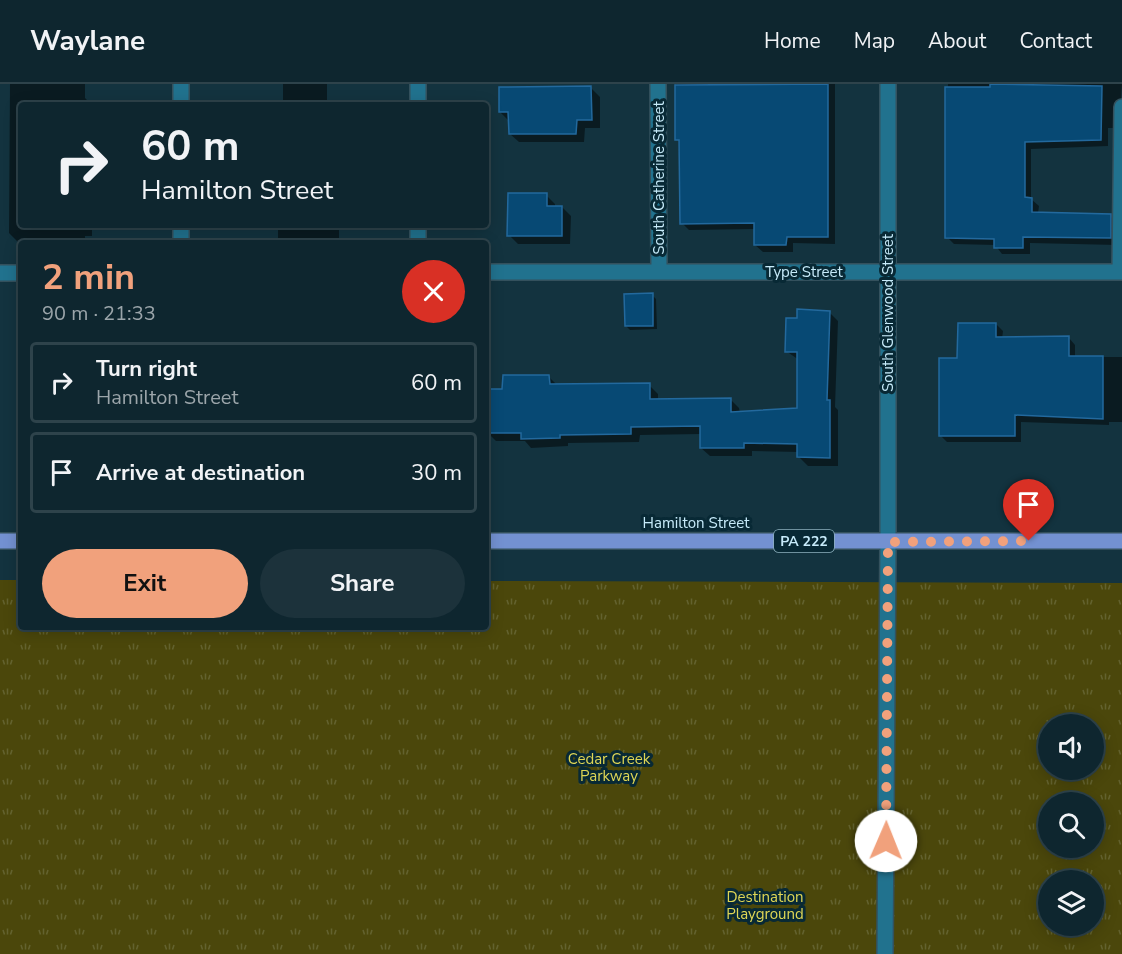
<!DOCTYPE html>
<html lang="en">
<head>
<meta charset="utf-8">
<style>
	body { margin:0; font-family:"Nunito Sans",sans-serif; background:#1c323b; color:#f1f3f6; height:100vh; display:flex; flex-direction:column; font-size:22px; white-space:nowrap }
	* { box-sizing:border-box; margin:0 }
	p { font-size:20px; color:#9ba5aa }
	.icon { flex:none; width:33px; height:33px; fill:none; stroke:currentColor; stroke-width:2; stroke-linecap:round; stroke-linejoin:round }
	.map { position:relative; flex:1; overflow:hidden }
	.details { position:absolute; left:18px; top:156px; width:471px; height:390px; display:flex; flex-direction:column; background:#0e262f; border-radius:6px; box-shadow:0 3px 15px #0003,0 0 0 2px #2e434b }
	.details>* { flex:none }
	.top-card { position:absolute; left:18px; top:18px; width:471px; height:126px; border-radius:6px; box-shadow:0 3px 15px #0003,0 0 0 2px #2e434b; background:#0e262f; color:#f1f3f6; overflow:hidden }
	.buttons { position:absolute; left:1038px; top:630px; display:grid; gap:12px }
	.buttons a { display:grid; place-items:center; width:66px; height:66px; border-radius:50%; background:#0e262f; box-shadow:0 3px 15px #0003,0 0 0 2px #2e434b; font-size:30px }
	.pin { position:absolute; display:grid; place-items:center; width:51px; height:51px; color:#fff; margin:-62px -26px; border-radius:50% 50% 50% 0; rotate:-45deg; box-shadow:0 0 6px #0007 }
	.pin .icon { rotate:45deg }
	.me { position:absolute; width:66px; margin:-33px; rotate:1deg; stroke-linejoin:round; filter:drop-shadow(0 0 4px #0008) }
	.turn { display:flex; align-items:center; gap:21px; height:126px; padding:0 24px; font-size:27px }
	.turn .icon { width:78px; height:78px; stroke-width:2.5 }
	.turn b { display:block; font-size:42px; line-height:51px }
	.round { display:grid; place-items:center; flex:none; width:63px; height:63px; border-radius:32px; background:#1c323b }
	.overview { display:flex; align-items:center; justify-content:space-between; height:102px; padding:0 24px }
	h1 { font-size:36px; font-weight:700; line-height:45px; color:#f1a17c }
	.primary-button { display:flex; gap:12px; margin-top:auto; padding:12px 24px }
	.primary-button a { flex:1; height:69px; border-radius:36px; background:#f1a17c; color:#111; font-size:24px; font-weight:700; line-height:69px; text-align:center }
	.primary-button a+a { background:#1c323b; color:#f1f3f6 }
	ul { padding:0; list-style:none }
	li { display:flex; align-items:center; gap:18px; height:81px; margin:0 12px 9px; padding:0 12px; border:3px solid #2e434b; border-radius:6px }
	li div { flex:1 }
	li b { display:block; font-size:22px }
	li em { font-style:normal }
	header { display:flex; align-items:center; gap:36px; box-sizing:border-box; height:84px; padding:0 30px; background:#0e262f; border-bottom:2px solid #2e434b }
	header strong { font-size:28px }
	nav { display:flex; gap:33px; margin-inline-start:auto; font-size:21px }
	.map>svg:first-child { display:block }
	.park { fill:url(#park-tufts); fill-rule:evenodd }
	.shadow { fill:#0007 }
	.building { fill:#074974; stroke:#23699d; stroke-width:1.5 }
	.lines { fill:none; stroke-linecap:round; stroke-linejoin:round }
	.service-casing { stroke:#34515d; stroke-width:18 }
	.minor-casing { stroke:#34515d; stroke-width:18 }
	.primary-casing { stroke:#34515d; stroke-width:18 }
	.service { stroke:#21728e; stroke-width:15 }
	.minor { stroke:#21728e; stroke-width:15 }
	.primary { stroke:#7391d1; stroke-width:15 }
	.route { stroke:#f1a17c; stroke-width:10; stroke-dasharray:0 18 }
	.labels { text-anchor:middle; stroke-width:6; stroke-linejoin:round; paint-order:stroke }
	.shield { fill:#082935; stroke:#8eb1bf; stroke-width:1.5 }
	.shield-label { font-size:14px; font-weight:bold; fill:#c7ebfa }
	.street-label { font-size:15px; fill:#c7ebfa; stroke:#082935 }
	.park-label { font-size:15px; fill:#dfd655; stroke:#082935 }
</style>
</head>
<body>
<header>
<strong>Waylane</strong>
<nav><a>Home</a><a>Map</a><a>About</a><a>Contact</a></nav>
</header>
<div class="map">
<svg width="1122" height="870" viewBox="0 0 1122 870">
	<defs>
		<pattern id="park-tufts" width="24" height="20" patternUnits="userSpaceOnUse" patternTransform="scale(1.5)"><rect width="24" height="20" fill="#4b470b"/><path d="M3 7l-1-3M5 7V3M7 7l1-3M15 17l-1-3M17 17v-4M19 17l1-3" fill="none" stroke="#63622f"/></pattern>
	</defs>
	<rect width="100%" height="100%" fill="#13333f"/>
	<!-- park -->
	<path class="park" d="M0 496H21V543H486V497L1122 499V870H0ZM1048 640H1094V686H1048ZM1048 718H1094V764H1048ZM1048 796H1094V842H1048Z"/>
	<!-- shadow -->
	<path class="shadow" d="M10 0H85V14L92 21H21V141H92V152H85V159L18 158 9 149Z
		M283 0H327V21H283Z
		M676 0H835V160L793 159V168H763L755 161 756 145 689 146 682 139Z
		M948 0H1122L1119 44H1108V62L1031 65V115L1039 122 1038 129 1110 132 1117 138V161L1030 159V170H1002L995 161 954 160 947 153Z
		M591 4 600 13V44H585L584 58H519L510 50 509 37 500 28Z
		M546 111 555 120V124L562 123 571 132 570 160H518L509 151Z
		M278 141H339V159H278Z
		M652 211 656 215 657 245 630 246 626 242Z
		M829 228 838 237 835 323 838 326V382H808L799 373V368L752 367V372H710L701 364V350L640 351 639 358 568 359V362L531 364 525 357H496L487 348 504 307 549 293 557 301H649L658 310V316H731L739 324 740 329 798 325 799 276 786 267 798 236Z
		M996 240 1003 247 1002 255 1069 254 1075 261V273H1122V338H1109V341L1021 338V358H947L941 352 959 275Z"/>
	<!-- building -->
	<path class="building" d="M828 0V153H787L786 161H754V139L680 140 679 56H675V1Z
		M990 0 1102 2 1101 56 1025 58V113L1032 114V128L1111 130V154L1023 153V164H994V155L945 154V3H990Z
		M591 2 592 36H577L576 50H509L508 28H499V3Z
		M508 109H547V122H562V152H507Z
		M653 209V242H625L624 210Z
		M797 225 830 227 827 316H830V374L797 373V360L744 359V364H700V342L631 343V350L560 351V354L521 355V349H486V305H502L503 291H549L550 300 650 299V315L731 314V328L797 324V268H785L786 234H797Z
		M958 239H996V253L1069 252V272H1103V335L1015 331V352H939V274H957Z"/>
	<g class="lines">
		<!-- service casing -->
		<g class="service-casing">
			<path id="service" d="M181 0V21
				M658 0 659 188
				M181 141V159
				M486 188H1122
				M1120 188 1122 23
				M0 189H21
				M885 870 888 457"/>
		</g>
		<!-- minor casing -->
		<g class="minor-casing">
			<path id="minor" d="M418 21V0
				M418 159V141
				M888 457V0"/>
		</g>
		<!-- primary casing -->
		<g class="primary-casing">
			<path id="primary" d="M0 457H21
				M486 457H1122"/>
		</g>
		<!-- service -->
		<use href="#service" class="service"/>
		<!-- minor -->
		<use href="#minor" class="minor"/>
		<!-- primary -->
		<use href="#primary" class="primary"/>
	</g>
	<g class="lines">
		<!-- route -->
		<path class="route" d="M886 757 888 458 1029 457"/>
	</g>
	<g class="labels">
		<!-- shield labels -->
		<rect class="shield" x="774" y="446" width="60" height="22" rx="4.5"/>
		<g class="shield-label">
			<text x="804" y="462">PA 222</text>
		</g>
		<!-- street labels -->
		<g class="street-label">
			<text transform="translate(659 94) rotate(-90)" y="5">South Catherine Street</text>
			<text x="804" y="193">Type Street</text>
			<text transform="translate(888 229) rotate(-90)" y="5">South Glenwood Street</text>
			<text x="696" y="444">Hamilton Street</text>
		</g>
		<!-- park labels -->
		<g class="park-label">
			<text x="609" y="680">Cedar Creek<tspan x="609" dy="17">Parkway</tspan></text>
			<text x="765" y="818">Destination<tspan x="765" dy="17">Playground</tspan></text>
		</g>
	</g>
</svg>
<div class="buttons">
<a><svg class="icon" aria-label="sound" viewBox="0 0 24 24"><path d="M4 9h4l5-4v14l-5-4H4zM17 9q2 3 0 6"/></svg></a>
<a><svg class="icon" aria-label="search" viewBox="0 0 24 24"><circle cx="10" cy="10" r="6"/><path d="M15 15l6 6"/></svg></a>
<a><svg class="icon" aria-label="layers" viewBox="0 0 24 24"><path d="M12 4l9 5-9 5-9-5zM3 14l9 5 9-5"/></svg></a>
</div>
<div class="pin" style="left:1029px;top:457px;background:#d93025"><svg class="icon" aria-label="arrive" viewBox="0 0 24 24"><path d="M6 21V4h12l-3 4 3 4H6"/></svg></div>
<svg class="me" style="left:886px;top:757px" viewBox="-20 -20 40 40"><circle r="19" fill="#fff"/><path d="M0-13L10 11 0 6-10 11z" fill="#f1a17c"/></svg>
<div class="top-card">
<div class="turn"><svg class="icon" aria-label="right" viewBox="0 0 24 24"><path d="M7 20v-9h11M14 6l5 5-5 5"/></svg><div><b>60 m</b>Hamilton Street</div></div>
</div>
<section class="details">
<div class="overview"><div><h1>2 min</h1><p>90 m · 21:33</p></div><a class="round" style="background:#d93025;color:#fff"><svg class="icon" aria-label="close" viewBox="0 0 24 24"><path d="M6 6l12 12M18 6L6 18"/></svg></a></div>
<ul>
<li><svg class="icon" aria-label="right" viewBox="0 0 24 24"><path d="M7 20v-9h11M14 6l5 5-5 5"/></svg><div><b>Turn right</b><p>Hamilton Street</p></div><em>60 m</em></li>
<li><svg class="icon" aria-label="arrive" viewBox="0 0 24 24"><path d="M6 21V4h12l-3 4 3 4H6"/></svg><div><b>Arrive at destination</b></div><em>30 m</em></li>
</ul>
<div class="primary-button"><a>Exit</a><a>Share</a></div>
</section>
</div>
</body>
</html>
